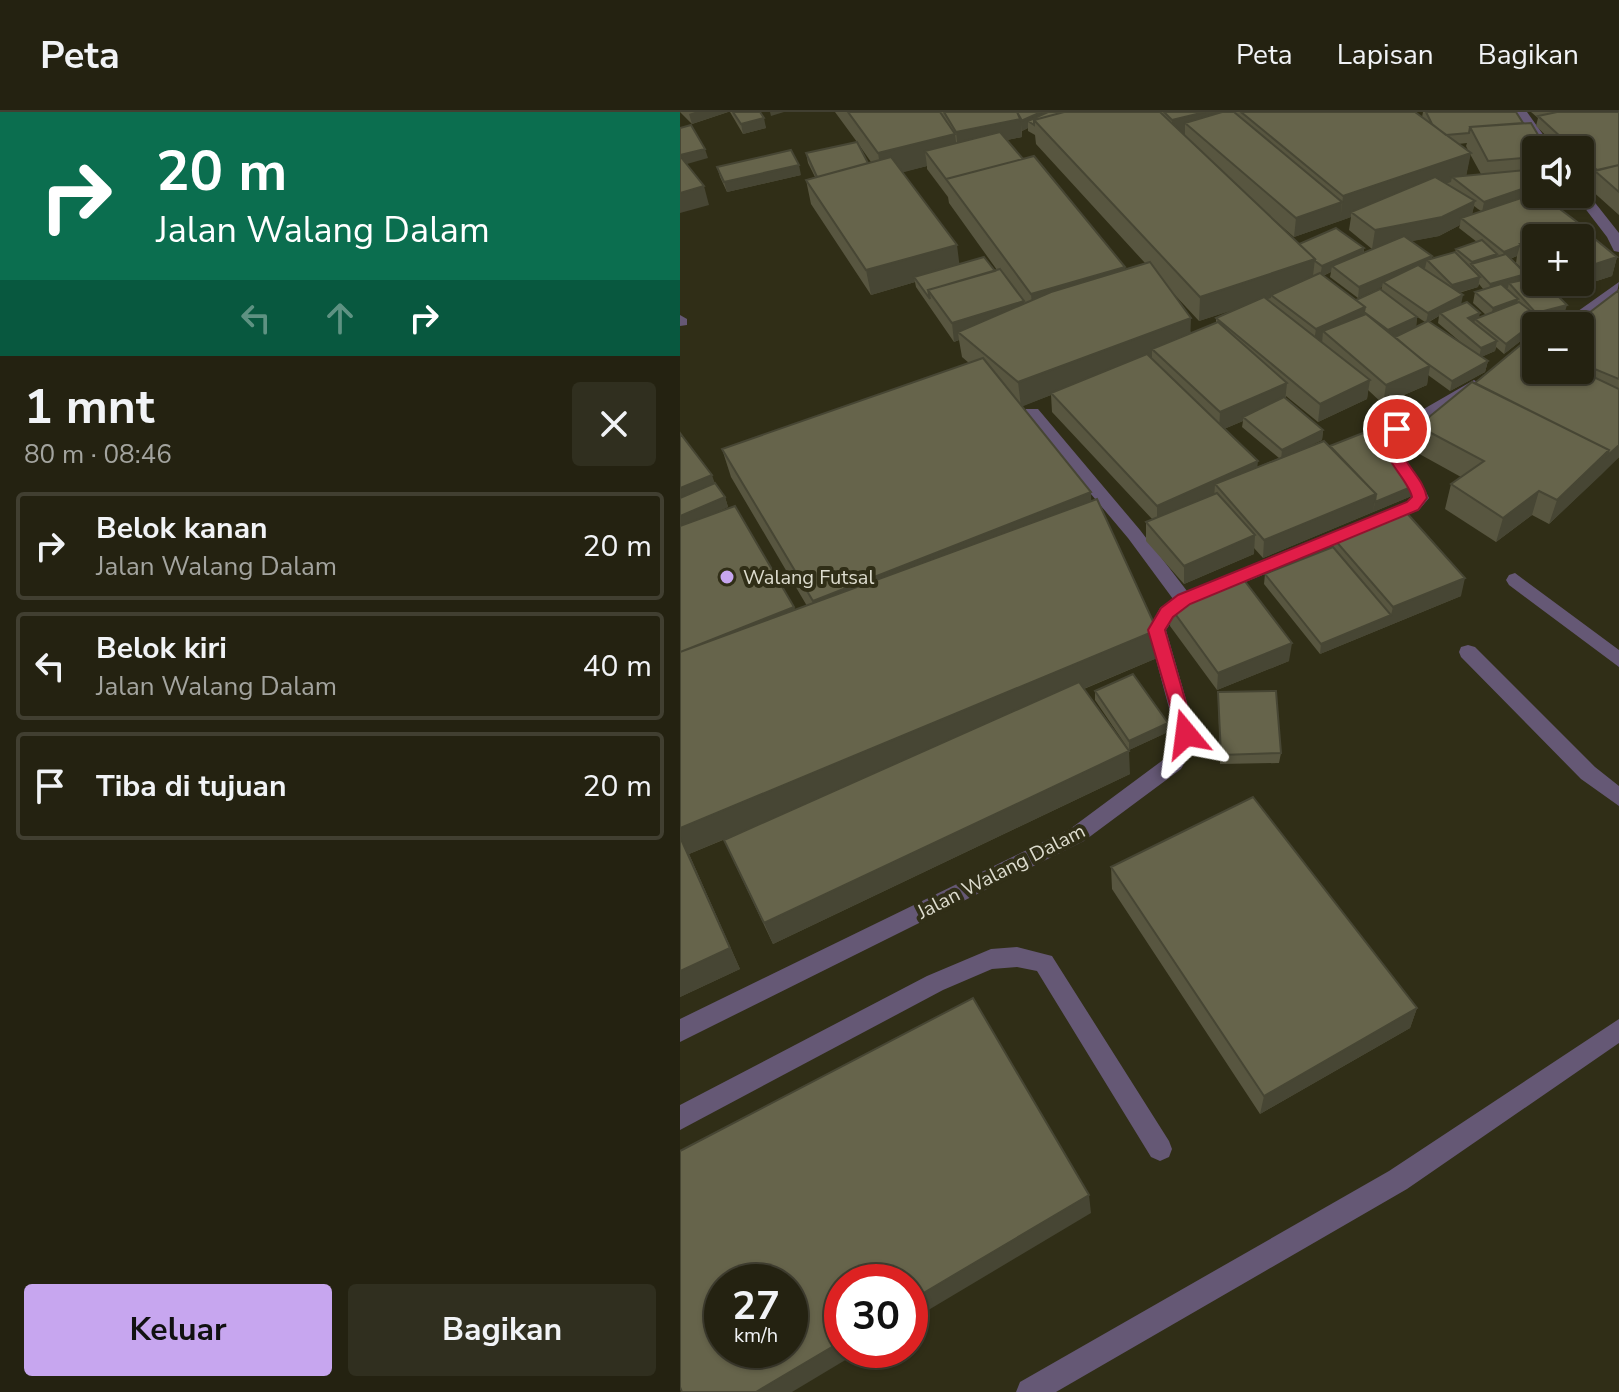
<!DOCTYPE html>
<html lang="id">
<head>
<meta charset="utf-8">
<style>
	body { margin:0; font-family:"Nunito Sans",sans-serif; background:#302f1f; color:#f1f3f6; height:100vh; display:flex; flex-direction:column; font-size:30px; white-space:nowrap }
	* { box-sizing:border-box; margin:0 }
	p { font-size:26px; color:#a3a49f }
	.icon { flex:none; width:44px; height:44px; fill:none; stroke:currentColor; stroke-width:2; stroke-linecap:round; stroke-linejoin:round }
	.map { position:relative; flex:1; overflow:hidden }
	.side { display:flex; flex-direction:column; background:#242211; width:680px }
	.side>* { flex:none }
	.hud { background:#0b6e4f; color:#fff; overflow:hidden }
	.controls { position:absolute; left:842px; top:24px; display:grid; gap:16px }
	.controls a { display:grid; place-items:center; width:72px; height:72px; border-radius:8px; background:#242211; box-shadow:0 2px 6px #0004,0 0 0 2px #413f31; font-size:40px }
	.speed { position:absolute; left:24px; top:1152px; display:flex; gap:16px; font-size:40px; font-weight:700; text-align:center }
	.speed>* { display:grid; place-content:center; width:104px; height:104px; border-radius:50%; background:#242211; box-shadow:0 2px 6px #0004,0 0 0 2px #413f31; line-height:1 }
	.speed small { font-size:20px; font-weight:400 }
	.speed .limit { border:12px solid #d22; background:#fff; color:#111 }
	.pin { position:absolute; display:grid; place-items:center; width:68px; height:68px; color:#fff; margin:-34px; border:4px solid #fff; border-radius:50%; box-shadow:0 2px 8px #0007 }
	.me { position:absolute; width:88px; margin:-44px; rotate:344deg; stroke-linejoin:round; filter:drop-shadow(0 0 6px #0008) }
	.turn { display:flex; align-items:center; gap:28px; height:168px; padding:0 24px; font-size:36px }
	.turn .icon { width:104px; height:104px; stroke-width:2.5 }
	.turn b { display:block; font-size:56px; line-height:68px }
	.lanes { display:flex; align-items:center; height:76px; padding:0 24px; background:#0003; justify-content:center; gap:40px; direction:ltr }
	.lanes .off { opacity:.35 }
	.round { display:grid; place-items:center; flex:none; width:84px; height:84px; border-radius:8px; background:#302f1f }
	.head { display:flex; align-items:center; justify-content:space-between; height:136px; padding:0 24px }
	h1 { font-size:48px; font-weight:700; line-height:60px }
	.primary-button { display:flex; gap:16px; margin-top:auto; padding:16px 24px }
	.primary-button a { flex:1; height:92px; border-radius:8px; background:#c7a6ef; color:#111; font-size:32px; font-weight:700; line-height:92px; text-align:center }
	.primary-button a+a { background:#302f1f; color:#f1f3f6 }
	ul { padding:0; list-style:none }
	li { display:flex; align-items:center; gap:24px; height:108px; margin:0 16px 12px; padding:0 8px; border:4px solid #413f31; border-radius:8px }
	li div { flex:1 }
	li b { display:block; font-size:30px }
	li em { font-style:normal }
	header { display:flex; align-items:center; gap:48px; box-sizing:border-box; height:112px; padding:0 40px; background:#242211; border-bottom:2px solid #413f31 }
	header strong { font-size:38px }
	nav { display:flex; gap:44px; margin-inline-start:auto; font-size:28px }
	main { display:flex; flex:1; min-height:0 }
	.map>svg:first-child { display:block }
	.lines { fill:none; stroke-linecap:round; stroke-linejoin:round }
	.minor { fill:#655875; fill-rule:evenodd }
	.wall { fill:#585640; fill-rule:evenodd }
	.shaded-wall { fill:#474634 }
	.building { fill:#66644b; stroke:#474634; stroke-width:2; fill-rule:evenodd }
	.route { fill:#e11d48; stroke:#92132f; stroke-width:2 }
	.poi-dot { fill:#c7a6ef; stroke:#302e17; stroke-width:3 }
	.labels { text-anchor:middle; stroke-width:8; stroke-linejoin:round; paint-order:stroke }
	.poi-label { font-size:20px; fill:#dddcce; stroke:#302e17; text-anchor:start }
	.street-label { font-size:20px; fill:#dddcce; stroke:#302e17 }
</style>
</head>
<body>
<header>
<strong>Peta</strong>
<nav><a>Peta</a><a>Lapisan</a><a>Bagikan</a></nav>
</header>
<main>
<section class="side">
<div class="hud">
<div class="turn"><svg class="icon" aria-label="right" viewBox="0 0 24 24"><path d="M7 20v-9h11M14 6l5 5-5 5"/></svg><div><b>20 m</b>Jalan Walang Dalam</div></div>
<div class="lanes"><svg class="icon off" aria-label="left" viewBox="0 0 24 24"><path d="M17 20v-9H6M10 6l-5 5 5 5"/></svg><svg class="icon off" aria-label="ahead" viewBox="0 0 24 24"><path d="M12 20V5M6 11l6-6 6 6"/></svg><svg class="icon" aria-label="right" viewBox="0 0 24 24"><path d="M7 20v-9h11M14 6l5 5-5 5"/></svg></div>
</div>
<div class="head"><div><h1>1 mnt</h1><p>80 m · 08:46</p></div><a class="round"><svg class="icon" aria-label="close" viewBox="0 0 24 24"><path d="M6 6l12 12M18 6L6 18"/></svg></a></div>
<ul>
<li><svg class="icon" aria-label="right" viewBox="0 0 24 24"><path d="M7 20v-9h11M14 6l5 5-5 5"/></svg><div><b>Belok kanan</b><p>Jalan Walang Dalam</p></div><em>20 m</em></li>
<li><svg class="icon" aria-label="left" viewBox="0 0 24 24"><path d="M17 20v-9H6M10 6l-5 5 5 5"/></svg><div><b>Belok kiri</b><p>Jalan Walang Dalam</p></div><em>40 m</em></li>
<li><svg class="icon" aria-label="arrive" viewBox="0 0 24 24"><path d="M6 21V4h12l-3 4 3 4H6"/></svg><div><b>Tiba di tujuan</b></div><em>20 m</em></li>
</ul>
<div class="primary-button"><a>Keluar</a><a>Bagikan</a></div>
</section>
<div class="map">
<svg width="939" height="1280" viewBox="0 0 939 1280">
	<rect width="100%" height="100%" fill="#302e17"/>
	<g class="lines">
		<!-- minor -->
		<path class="minor" d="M835 0H847L874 38H860Z
			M900 77 905 78 939 121V140L934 139 927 125 894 82H900Z
			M939 170 936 187 895 214H877Z
			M0 203 7 207V213L0 214Z
			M794 268 802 273 800 277 723 320C713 343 741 365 749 386L739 398 510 493 494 506 486 518 516 622 512 638 501 657 404 729 0 930V907L390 717 487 645 496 622 468 518 480 496 493 487 448 426 346 305V297H358L460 418 507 479 727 390 731 385 704 335 709 317Z
			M835 461 939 538V555L829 473 826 468 829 463Z
			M788 533 795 535 915 655 939 674V694L901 667 781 545 779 540 781 535Z
			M337 835 372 844 489 1029 492 1037 489 1045 480 1049 471 1045 357 859 337 855 312 857 263 878 0 1018V993L247 864 311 837Z
			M939 907V931L727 1077 376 1280H336L340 1270 709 1059Z"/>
	</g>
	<!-- wall -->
	<path class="wall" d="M0 0H48L12 12Z
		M50 0H80L86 16 63 22Z
		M155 0H735L742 5 743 0H836L856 38V82L901 113 900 114 937 145 932 164 876 182 884 203 859 210 856 214V217L824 242 816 235 815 239 801 245 808 249 805 260 770 279 748 263 747 273 703 292 688 278 687 287 638 310 606 284V286L643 318 642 328 627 335 650 334 734 383 583 446 574 436V442L504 472 466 429V410L473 408 372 300 371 283 342 294 411 380V389L477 546 404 577 450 662 93 832 54 750 48 726 9 742 60 857 0 885V321L45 385 48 395 23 406 114 495 115 498 127 494 51 365 42 337 289 251 282 245 279 228 274 230 236 175 235 170 191 183 131 92 126 68 135 65 128 51 126 41 177 30ZM348 16V19L355 23 356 32 465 151 445 157V155L343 47 327 28 342 25V19ZM177 30 191 50 188 51ZM787 31 786 34 789 40 778 32ZM790 42 801 62 786 64ZM247 54V57L268 85 269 91 317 158 315 159 280 152 222 60ZM794 94 798 97 801 99 792 102ZM585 100 614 125 671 105 669 118 692 137 684 141V136L619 132ZM780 113 779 116 797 130 776 137 775 140 752 147V144L731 129 759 124ZM856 126 900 170H856ZM837 144 836 151 852 165 844 168 830 147ZM651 160 650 165 678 186 702 175 701 178 676 188 643 164ZM799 172 804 178 795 180 793 191 806 203 799 205 781 193 779 181 798 175ZM493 181 519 209 558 196 536 206V211L511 221ZM736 204 745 210 736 215 737 205ZM759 204 758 211 784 233 749 210ZM563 309 562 315 599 346 577 355 544 317Z
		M851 0H939V103L910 77 913 67 900 55V38H881L856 14 858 6Z
		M37 55 121 63 47 80 40 65Z
		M939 178V345L869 412 852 403 816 430 765 397 771 372 781 365 734 339 738 314 795 271 900 258V214Z
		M654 427 781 484 640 542 584 472 585 462 653 435Z
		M491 496 609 549 537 578 490 514Z
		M415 579 488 620 449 638 415 588Z
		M538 580 601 641 599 651 540 652Z
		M431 755 737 896 730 916 580 1002 432 777Z"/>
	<!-- shaded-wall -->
	<path class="shaded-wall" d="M15 0H48L12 12 9 2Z
		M90 0H104L91 4Z
		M361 0H382L354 8 348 9V16L342 19 341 9Z
		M525 0H542L505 11V23L492 27V8Z
		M84 6 86 16 63 22 61 12Z
		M341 7 342 25 278 38 276 20Z
		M275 22 278 46 245 39 247 54 202 66 198 41Z
		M25 37 28 46 0 54V43Z
		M791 41 786 65H772L771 70 676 103 671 100V105L660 109 663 84Z
		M119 53 121 63 47 80 44 70Z
		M856 72V81L802 100 804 90Z
		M24 74 29 93 0 101V81Z
		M795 89 791 107 781 106 780 113 759 124 692 137 695 118Z
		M662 90 660 109 614 125 616 106Z
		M277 133 280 157 234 165 235 170 191 183 186 158Z
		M840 134 837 144 821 150 824 140Z
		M684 136 683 146 652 154 651 160 640 165 642 154Z
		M817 142 815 152 791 153 792 150Z
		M752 144 751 152 747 148 745 156 707 173 703 170 702 175 678 186 679 175Z
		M937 145 932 164 873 183 876 170H900V157Z
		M635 147 632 172 591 183V186L519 209 520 185Z
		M445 155V179L353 206 351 182Z
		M846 162 843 172 829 171 828 176 808 182 810 172Z
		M800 165 798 175 770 183 772 173Z
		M783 183 781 193 760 201 759 204 746 211 748 201Z
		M838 187 836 197 810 206 813 196Z
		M344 189 346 208 278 220 279 228 274 230 272 211Z
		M887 193 884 203 859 210 858 214H856V217L824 242 826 232 854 211 856 201Z
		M685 195 682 214 643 219 642 232 633 236 636 217Z
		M800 201 798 209 795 207 794 213 788 206Z
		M737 205 736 215 706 229 708 218Z
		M511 206 510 231 472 237V245L371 281V283L341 295 338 270Z
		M817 229 815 239 799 246 801 236Z
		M808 249 805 260 770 279 772 269Z
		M750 254 747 273 703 292 706 273Z
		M690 268 687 287 638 310 640 292Z
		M607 271 605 290 563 305V309L539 319 540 300Z
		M643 318 642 328 601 348 602 338Z
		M939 333V345L921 363 927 344Z
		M929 338 921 363 869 412 877 388Z
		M578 349 576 368 535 372 534 387 477 413V394Z
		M32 363 38 381 0 397V376Z
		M736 373 734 383 693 400 695 390Z
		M859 379 852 403 816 430 823 406Z
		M411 380 412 409 141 517 133 489Z
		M696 382 693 400 583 446 584 428Z
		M45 385 48 395 0 416V404Z
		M575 423 574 442 504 472V454Z
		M785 466 781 484 640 542 641 532 711 503 713 495Z
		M114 495 117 505 0 540Z
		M477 518V546L9 742 60 857 0 885V716Z
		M612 531 609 549 537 578 538 561Z
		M488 611V620L449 638V629Z
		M449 639 450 662 93 832 84 811Z
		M737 896 730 916 580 1002 584 984Z
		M409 1083 411 1101 230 1209V1189Z
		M162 1229V1238H182L112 1280H76Z"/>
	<!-- building -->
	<path class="building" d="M53 0H80L84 6 61 12Z
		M168 0H260L275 22 198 41Z
		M264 0H337L341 7 276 20Z
		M337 0H361L341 9Z
		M368 0H384L354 8V13L348 9Z
		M384 0H480L635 147 520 185 354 8Z
		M484 0H525L492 8Z
		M542 0H554L662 90 616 106 505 11Z
		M561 0H735L791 41 663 84Z
		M746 0H836L843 11 790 15 789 21 766 23 752 12Z
		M877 0H939V53L917 58 900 43V38H895L858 4Z
		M851 11 867 38H856V45L808 49 790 15Z
		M11 13 25 37 0 43V16Z
		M320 20 343 47 266 67 245 39Z
		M177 30 188 51 137 65 126 41Z
		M111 38 119 53 44 70 37 55Z
		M0 44 24 74 0 81Z
		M354 44 445 155 351 182 266 67Z
		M211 45 277 133 186 158 126 68Z
		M939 53V80L915 59Z
		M856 57V72L804 90 772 65Z
		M755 65 795 89 762 105 695 118 671 100Z
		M856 81V82H860L901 113 860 126H856V127L824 140 781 106Z
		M899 114 937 145 900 157V126H860Z
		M656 116 684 136 642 154 635 149V147L619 132Z
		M724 124 752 144 679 175 652 154Z
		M856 127V146L840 132Z
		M802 128 817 142 792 150 776 137Z
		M775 140 800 165 772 173 747 148Z
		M826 142 846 162 810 172 791 152Z
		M304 145 315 159 248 178 250 187 234 165Z
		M470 150 511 206 338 270 278 220 371 180Z
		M738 153 783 183 748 201 703 170Z
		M320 157 344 189 272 211 248 178Z
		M640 161 685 195 636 217 591 183Z
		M856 165V170H864L887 193 856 201 829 171Z
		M821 172 838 187 813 196 795 180Z
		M700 177 737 205 708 218 684 200 685 195 676 188Z
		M939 178V267L900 251V214H894L901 207Z
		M584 185 690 268 640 292 536 206Z
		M787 190 800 201 788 206 817 229 801 236 760 201Z
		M839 190 860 206 826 232 795 207Z
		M686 202 750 254 706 273 643 219Z
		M748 209 808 249 772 269 741 247 715 225Z
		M538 210 607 271 540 300 472 237Z
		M843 231 856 237V258H899L939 277V333L927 344 929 338 795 271Z
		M467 242 578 349 477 394 371 281Z
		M303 246 411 380 133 489 42 337Z
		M792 270 929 338 877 388 859 379 823 406 771 372 804 349 738 314Z
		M604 285 643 318 602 338 563 305Z
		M0 321 32 363 0 376Z
		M683 321 736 373 695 390 696 382 650 334Z
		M644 329 696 382 584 428 535 372Z
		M35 371 45 385 0 404V386Z
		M537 381 575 423 504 454 466 410Z
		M417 387 477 518 0 716V540Z
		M55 394 114 495 0 540V414Z
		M725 399 785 466 713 495 654 427Z
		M653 435 711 503 641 532 585 462Z
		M564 468 612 531 538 561 491 496Z
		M453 562 488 611 449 629 415 579Z
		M399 570 449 639 84 811 44 728Z
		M596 579 601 641 541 643 538 580Z
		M573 685 737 896 584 984 431 755Z
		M0 725 50 836 0 859Z
		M293 886 409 1083 230 1189V1170H162V1229L76 1280H2L0 1275V1039ZM42 1170H110V1238H42Z"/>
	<!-- route -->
	<path class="route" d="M717 312 725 317C707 343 743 360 747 386L738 398 510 492 493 505 485 518 515 622 512 627H500L468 518 481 496 498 483 727 390 732 385C728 363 679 328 717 312Z"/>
	<!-- markers -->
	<circle class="poi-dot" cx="47" cy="465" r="8"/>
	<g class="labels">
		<!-- poi labels -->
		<g class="poi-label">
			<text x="63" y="472">Walang Futsal</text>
		</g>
		<!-- street labels -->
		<g class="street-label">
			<text transform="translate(321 759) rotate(-27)" y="7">Jalan Walang Dalam</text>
		</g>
	</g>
</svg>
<div class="controls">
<a><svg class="icon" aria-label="sound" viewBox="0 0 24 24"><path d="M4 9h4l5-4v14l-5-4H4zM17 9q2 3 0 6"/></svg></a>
<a>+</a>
<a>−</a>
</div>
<div class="speed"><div>27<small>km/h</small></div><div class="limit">30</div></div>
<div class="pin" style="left:717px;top:317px;background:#d93025"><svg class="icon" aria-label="arrive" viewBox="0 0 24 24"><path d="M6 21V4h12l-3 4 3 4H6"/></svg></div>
<svg class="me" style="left:506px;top:622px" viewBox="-20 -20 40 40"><path d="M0-17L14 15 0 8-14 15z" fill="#e11d48" stroke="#fff" stroke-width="4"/></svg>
</div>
</main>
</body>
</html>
